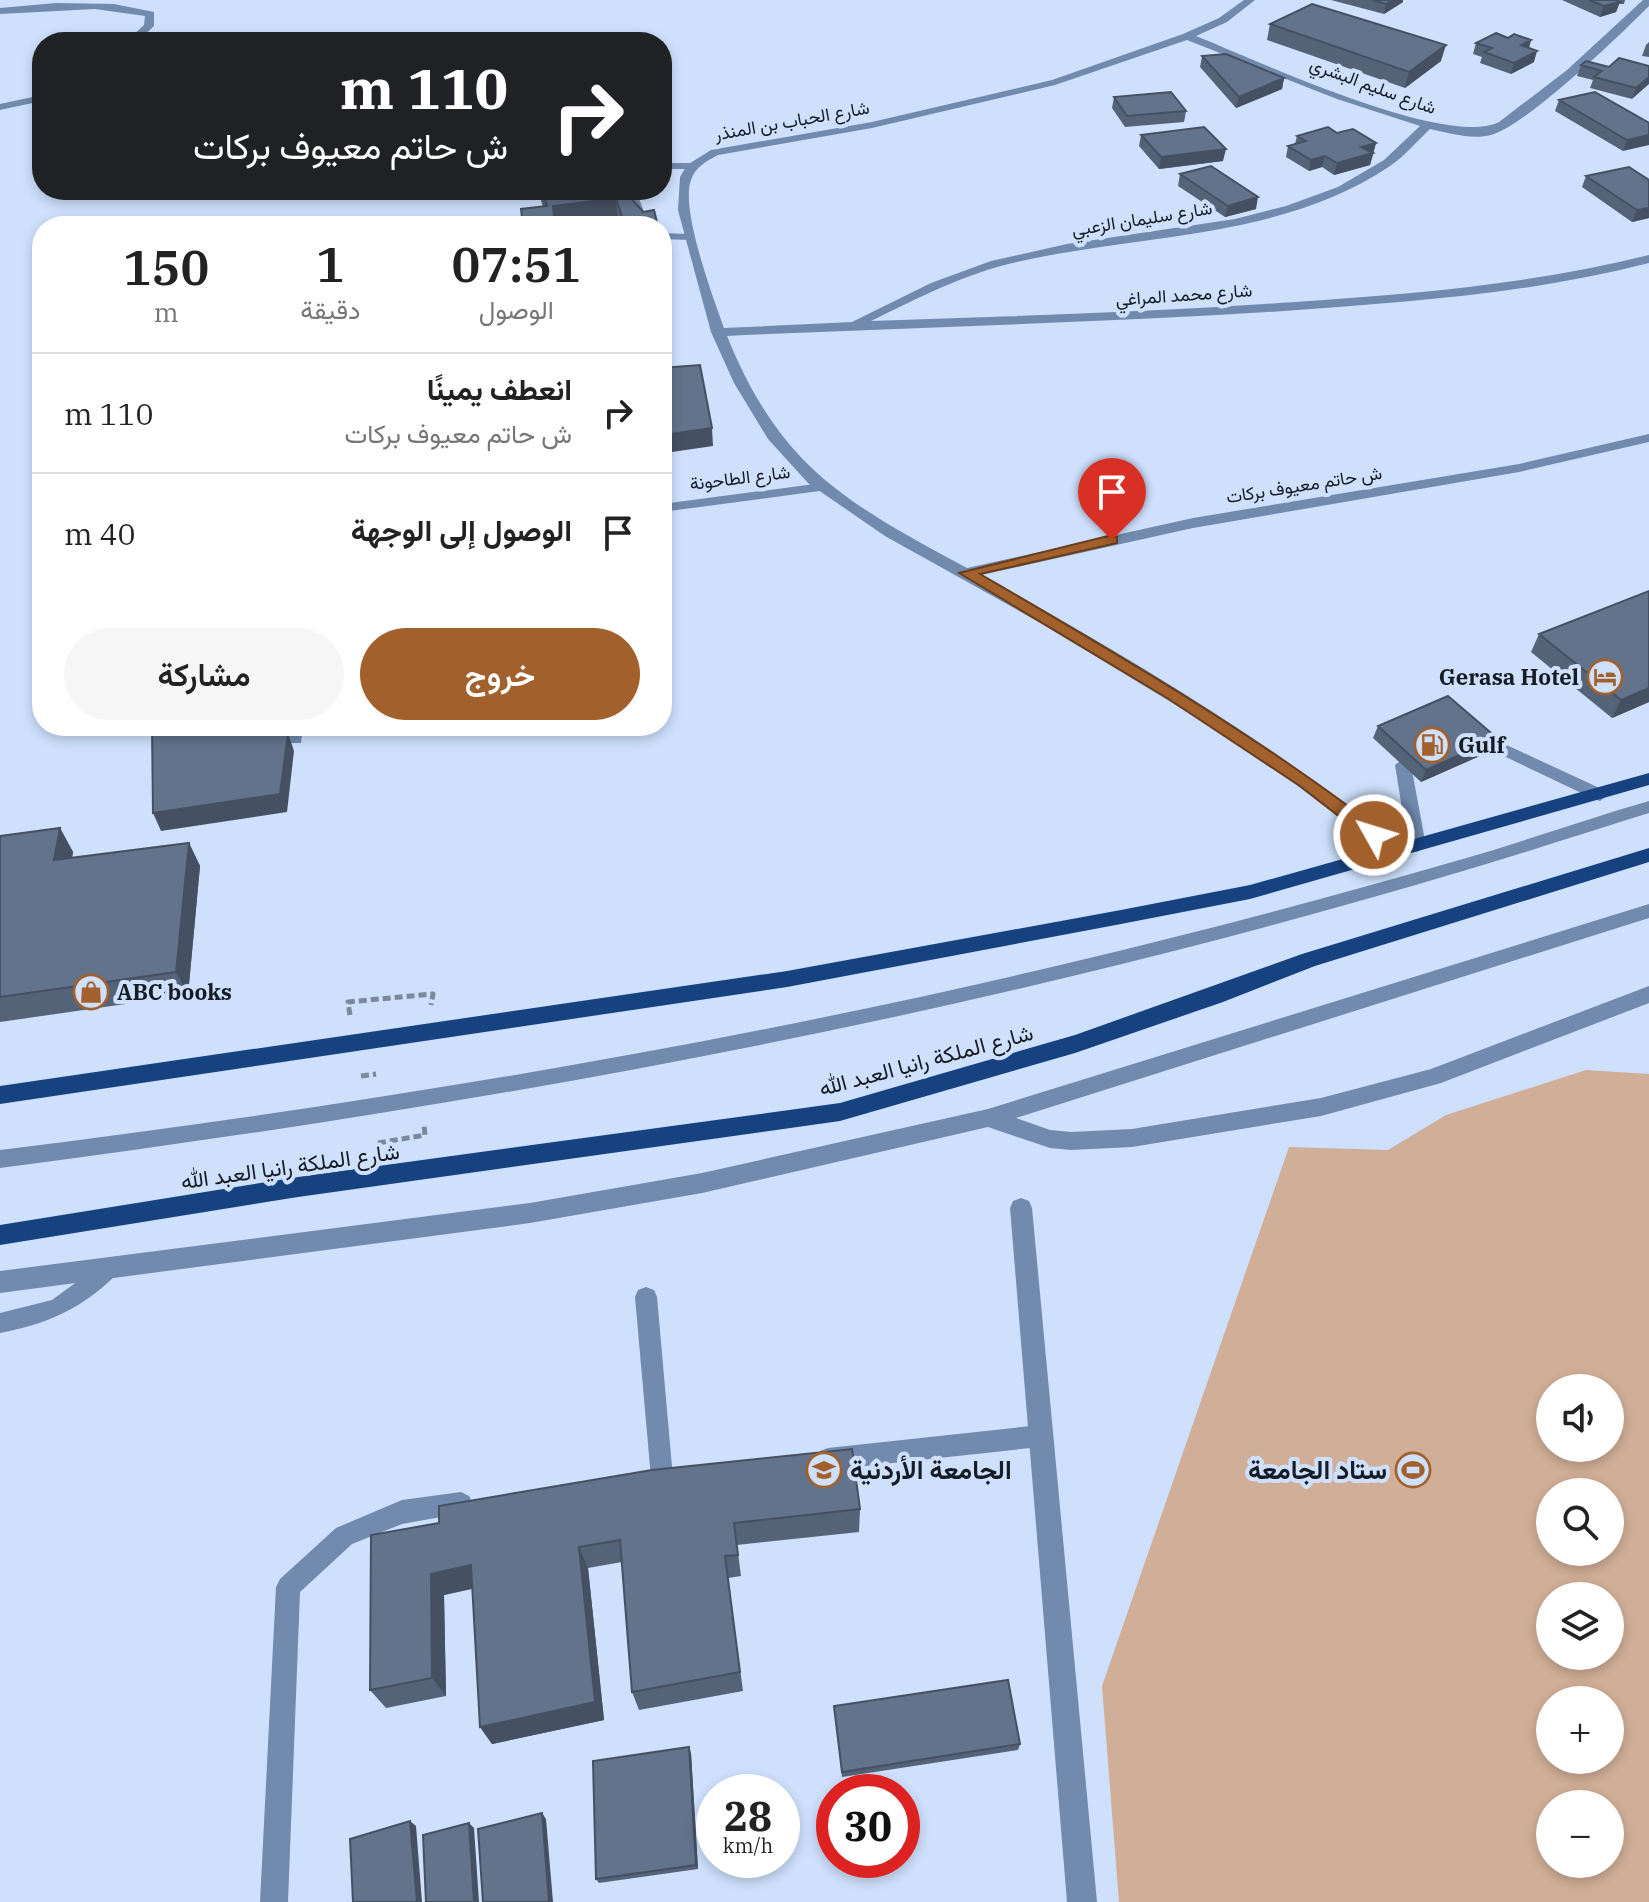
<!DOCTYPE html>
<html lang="ar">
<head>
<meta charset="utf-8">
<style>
	body { margin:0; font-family:"IBM Plex Serif",Vazirmatn,serif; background:#f6f6f6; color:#222; direction:rtl; height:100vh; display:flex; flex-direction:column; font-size:30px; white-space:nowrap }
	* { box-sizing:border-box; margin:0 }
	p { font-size:26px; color:#767676 }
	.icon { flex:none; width:44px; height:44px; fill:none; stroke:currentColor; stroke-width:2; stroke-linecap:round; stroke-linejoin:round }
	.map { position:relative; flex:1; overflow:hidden; direction:ltr }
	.panel { position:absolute; left:32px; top:216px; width:640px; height:520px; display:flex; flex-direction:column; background:#fff; border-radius:32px; box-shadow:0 4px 12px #0003; direction:rtl }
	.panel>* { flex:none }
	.hud { position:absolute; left:32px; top:32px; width:640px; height:168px; border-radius:32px; box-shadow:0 4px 12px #0003; direction:rtl; background:#202124; color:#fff; overflow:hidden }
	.buttons { position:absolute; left:1536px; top:1374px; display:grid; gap:16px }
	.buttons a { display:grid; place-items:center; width:88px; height:88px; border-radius:50%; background:#fff; box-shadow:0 4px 12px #0003; font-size:40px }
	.speed { position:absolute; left:696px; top:1774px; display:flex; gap:16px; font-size:40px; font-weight:700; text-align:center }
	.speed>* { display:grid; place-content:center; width:104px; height:104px; border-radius:50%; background:#fff; box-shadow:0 4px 12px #0003; line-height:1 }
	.speed small { font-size:20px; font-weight:400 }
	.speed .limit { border:12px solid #d22; background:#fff; color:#111 }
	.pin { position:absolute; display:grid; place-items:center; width:68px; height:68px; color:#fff; margin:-82px -34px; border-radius:50% 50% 50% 0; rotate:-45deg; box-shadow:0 0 8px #0007 }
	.pin .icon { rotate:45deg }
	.me { position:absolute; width:88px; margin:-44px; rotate:309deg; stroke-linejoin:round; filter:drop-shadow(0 0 6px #0008) }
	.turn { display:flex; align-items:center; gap:28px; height:168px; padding:0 32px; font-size:36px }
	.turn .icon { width:104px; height:104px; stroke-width:2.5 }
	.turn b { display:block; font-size:56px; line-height:68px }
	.eta { display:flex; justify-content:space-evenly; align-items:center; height:136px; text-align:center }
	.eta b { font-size:48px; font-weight:600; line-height:56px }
	.button { display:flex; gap:16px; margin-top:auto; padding:16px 32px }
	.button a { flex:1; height:92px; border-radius:48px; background:#a2602c; color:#fff; font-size:32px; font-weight:600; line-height:92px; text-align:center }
	.button a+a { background:#f6f6f6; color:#222 }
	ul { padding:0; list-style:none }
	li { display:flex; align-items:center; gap:24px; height:120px; padding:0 32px; border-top:2px solid #e0e0e0 }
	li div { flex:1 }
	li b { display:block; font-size:30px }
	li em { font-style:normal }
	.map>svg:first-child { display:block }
	.green { fill:#d0ae97; fill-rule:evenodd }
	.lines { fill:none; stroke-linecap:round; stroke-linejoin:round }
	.path { stroke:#7c889c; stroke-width:5; stroke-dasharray:8 4; stroke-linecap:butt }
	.service { fill:#728aae; fill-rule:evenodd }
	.minor { fill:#728aae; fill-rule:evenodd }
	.primary { fill:#174280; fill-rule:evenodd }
	.wall { fill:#556378 }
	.shaded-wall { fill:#455062 }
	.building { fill:#63738c; stroke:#455062; stroke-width:2 }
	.route { fill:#a2602c; stroke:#693e1d; stroke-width:2 }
	.labels { text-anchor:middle; stroke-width:8; stroke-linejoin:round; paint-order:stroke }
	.far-street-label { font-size:18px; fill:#161c26; stroke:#cee0fc }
	.poi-label { font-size:22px; font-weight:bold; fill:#161c26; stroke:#cee0fc; text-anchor:start }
	.street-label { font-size:22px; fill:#161c26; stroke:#cee0fc }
	.near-poi-label { font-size:26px; font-weight:bold; fill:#161c26; stroke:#cee0fc; text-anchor:start }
</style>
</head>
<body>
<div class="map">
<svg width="1649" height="1902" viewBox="0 0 1649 1902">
	<rect width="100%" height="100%" fill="#cee0fc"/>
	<!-- green -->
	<path class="green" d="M1586 1070 1649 1074V1902H1119L1102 1686 1289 1147 1388 1150 1446 1115ZM1610 1388V1448H1550V1388ZM1610 1492V1552H1550V1492ZM1550 1596H1610V1656H1550ZM1550 1700H1610V1760H1550ZM1610 1804V1864H1550V1804Z"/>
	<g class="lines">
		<!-- path -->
		<path class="path" d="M350 1015 348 1002 433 994 431 1005
			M361 1076 376 1074
			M378 1143 425 1135 424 1125"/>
		<!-- service -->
		<path class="service" d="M662 163H692L697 166 692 169H662Z
			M626 190H636L649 226H637Z
			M662 233 689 234 695 237 689 240 662 239Z
			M822 483 829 487 827 490 662 512V504Z
			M287 726H303L301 743H289Z
			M1474 730 1606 791 1608 795 1600 801 1594 799 1468 739 1466 735Z
			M1403 759 1411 765 1426 846 1417 852 1408 846 1395 765Z
			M1649 801V813C1587 832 1525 853 1463 871 1335 909 1207 944 1077 975 722 1061 362 1121 0 1168V1150C362 1105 722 1046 1077 961 1207 930 1335 896 1463 859 1525 841 1587 819 1649 801Z
			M108 1259 115 1262 119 1269 115 1276C81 1309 47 1324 0 1333V1313L52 1300Z
			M646 1287 654 1290 657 1297 673 1478 670 1486 662 1489 654 1486 651 1478 635 1297 638 1290Z
			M1040 1425 1048 1428 1051 1436 1048 1444 1040 1447 828 1470 820 1467 817 1459 820 1451 828 1448Z
			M461 1492 469 1496 473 1504 469 1512 402 1524 352 1544 300 1592 288 1902H260L276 1587 280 1579 336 1528 402 1500Z"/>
		<!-- minor -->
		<path class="minor" d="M1244 0H1255L1227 22 1196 36C1254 59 1446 149 1499 122L1567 70 1643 0H1649V6C1620 35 1527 125 1491 135 1472 140 1449 133 1430 129 1417 141 1405 156 1390 166 1280 240 1142 233 1017 262 966 273 918 298 871 321 1013 316 1154 312 1295 302 1415 294 1533 284 1649 255V263C1529 294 1407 302 1284 311 1098 323 913 327 727 336 781 469 847 503 967 568L1193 518 1519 464 1649 434V442L1519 472 1193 528 981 575C1127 656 1270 741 1401 847L1403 852 1401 857 1394 859 1295 784 1197 718 1046 626 885 536 808 483 768 439 734 383 711 332 678 210 680 177 687 165 711 150 872 122 1052 80 1183 34 1219 18ZM1187 40 1337 99 1420 126 1384 160 1338 187 1286 206 1235 219 1067 244 991 261 931 283 852 322 724 328C713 297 680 209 691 180 695 167 707 161 718 155L872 128 1055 85Z
			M56 3 114 4 154 12V26L137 42H126L144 25 145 16 95 9 0 14V8Z
			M42 95V101L0 110V104Z
			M1649 904V918L1016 1118 1050 1130 1071 1132 1132 1129 1321 1098 1431 1069 1649 986V1003L1441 1083 1321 1116 1132 1147 1071 1150 1050 1148 988 1127 702 1193 530 1223 0 1293V1271L530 1203 702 1173 988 1109Z
			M1021 1198 1029 1201 1032 1208 1097 1902H1067L1010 1208 1013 1201Z"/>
		<!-- primary -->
		<path class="primary" d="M1649 773V785L1250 899 1121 924 787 987 0 1104V1086L787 971 1121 910 1250 885Z
			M1649 848V862L1315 966 1223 1002 1075 1053 840 1121 298 1197 0 1245V1225L298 1177 840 1103 1075 1035 1302 954Z"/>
	</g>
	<!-- wall -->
	<path class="wall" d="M1331 0H1403V2L1384 14Z
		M1562 0H1625L1624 4H1619L1616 12 1600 17Z
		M1270 24 1441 61 1405 88 1267 40Z
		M1508 38 1531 40 1529 48 1534 62 1511 74 1480 63 1482 57 1473 54 1476 43Z
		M1649 42V57L1642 56 1646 45Z
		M1202 56 1284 78 1282 89 1236 108 1200 67Z
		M1581 65 1609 67 1649 66 1632 99 1590 88 1593 80 1577 76Z
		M1114 97 1186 111 1184 122 1125 127 1112 108Z
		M1559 100 1649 123 1623 151 1555 111Z
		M1337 133 1376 143 1370 165 1334 175 1322 167 1309 171 1286 157 1288 146 1295 144 1297 136Z
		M1141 135 1223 161 1159 169 1139 146Z
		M1180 174 1256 209 1225 217 1178 186Z
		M1586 176 1649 180V218L1632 222 1582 187Z
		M538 190H628L630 197 658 226H523L543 207Z
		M662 243 664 272 662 273Z
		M1539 634 1649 702 1612 718 1531 652Z
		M1378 726 1491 751 1421 782 1373 738Z
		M60 828 73 852 72 858 189 843 200 866 188 995 0 1022V836Z
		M860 1509 859 1532 737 1545 741 1576 728 1578 743 1691 639 1710 632 1692 622 1562 588 1568 604 1720 492 1744 480 1727 472 1589 444 1595 446 1696 386 1708 370 1690 371 1535Z
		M834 1706 1020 1744 1018 1750 842 1777Z
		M691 1753 698 1869 599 1883 596 1879Z"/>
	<!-- shaded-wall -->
	<path class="shaded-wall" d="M1392 0H1403V2L1384 14 1386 4Z
		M1620 2 1616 12 1600 17 1604 6Z
		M1531 40 1528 51 1521 45Z
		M1446 45 1441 61 1405 88 1409 72Z
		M1537 51 1534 62 1511 74 1514 63Z
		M1649 77V84L1632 99 1636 88Z
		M1284 78 1282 89 1236 108 1239 97Z
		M1649 135V145L1623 151 1627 140Z
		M1376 143 1370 165 1334 175 1337 163 1361 147Z
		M1226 149 1223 161 1159 169 1161 157Z
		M1325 156 1322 167 1309 171 1311 160Z
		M1258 197 1256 209 1225 217 1228 206Z
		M616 198 618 226H555L553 206Z
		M1649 208V218L1632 222 1637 210Z
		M712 428 713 446 665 453 663 435Z
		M1649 688V702L1612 718 1621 700Z
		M288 733 294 751 287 812 161 831 153 813Z
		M1497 738 1491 751 1421 782 1426 770Z
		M60 828 73 852 68 884 54 860Z
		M189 843 200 866 188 995 176 972Z
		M579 1547 588 1568 604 1720 492 1744 480 1727Z
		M471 1565 483 1586 444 1595 446 1696 432 1678 431 1574Z
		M689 1747 691 1753 698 1869 696 1865Z
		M542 1813 546 1819 553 1902H549Z
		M410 1821 416 1826 422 1902H417Z
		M469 1823 474 1828 479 1902H474Z"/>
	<!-- building -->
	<path class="building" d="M1372 0H1392L1386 4Z
		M1589 0H1616L1620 2 1604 6Z
		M1312 4 1446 45 1409 72 1270 24Z
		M1496 33 1508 38 1514 34 1531 40 1521 45 1537 51 1514 63 1484 52 1492 48 1476 43Z
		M1226 54 1284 78 1239 97 1202 56Z
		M1619 58 1649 66V77L1636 88 1594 77 1602 71 1581 65 1586 61 1609 67Z
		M1171 92 1186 111 1127 116 1114 97Z
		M1595 92 1649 123V135L1627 140 1559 100Z
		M1204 127 1226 149 1161 157 1141 135Z
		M1328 127 1337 133 1353 129 1376 143 1361 147 1373 153 1337 163 1325 156 1311 160 1288 146 1306 141 1297 136Z
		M1211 166 1258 197 1228 206 1180 174Z
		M1629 167 1649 180V208L1637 210 1586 176Z
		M542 190H628L630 197 643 212 654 210 658 226H625L616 198 553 206 555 226H523L521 209 547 206Z
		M700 365 712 428 663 435 662 368Z
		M1649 591V688L1621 700 1539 634Z
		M1448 696 1497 738 1426 770 1378 726Z
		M152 726H273L288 733 280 794 153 813Z
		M60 828 54 860 189 843 176 972 0 997V836Z
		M852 1449 860 1509 734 1523 738 1555 725 1556 740 1672 632 1692 620 1540 579 1547 595 1702 480 1727 471 1565 431 1574 432 1678 370 1690 371 1535 439 1523V1506L652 1470Z
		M1008 1680 1020 1744 842 1772 834 1706Z
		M689 1747 696 1865 596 1879 593 1761Z
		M542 1813 549 1902H483L478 1829Z
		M410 1821 417 1902H353L350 1839Z
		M469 1823 474 1902H426L423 1835Z"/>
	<!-- route -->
	<path class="route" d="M1112 535 1117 537V543L980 574C1117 654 1254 733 1380 830V839H1368L1300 786 1167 698 959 573Z"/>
	<!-- icons -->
	<defs>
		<g id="hotel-ring" transform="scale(1.8)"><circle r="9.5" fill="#cee0fc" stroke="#a2602c" stroke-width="1.5"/><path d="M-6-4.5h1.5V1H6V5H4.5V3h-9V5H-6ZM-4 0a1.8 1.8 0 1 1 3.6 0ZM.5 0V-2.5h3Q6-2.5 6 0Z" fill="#a2602c"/></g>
		<g id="fuel-ring" transform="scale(1.8)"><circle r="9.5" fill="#cee0fc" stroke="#a2602c" stroke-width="1.5"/><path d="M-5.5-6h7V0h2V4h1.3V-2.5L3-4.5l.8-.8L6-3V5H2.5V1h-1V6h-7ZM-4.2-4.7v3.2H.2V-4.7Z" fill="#a2602c"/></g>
		<g id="shop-ring" transform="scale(1.8)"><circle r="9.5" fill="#cee0fc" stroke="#a2602c" stroke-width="1.5"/><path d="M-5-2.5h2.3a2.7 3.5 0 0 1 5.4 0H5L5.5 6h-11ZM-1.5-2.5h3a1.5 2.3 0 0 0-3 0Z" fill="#a2602c"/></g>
		<g id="university-ring" transform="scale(1.8)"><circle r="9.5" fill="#cee0fc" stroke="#a2602c" stroke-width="1.5"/><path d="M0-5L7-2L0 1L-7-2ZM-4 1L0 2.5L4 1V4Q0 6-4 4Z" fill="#a2602c"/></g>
		<g id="stadium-ring" transform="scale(1.8)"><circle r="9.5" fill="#cee0fc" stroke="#a2602c" stroke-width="1.5"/><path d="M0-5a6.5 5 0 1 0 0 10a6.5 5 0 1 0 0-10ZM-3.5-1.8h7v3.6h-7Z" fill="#a2602c"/></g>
	</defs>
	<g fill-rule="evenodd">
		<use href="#hotel-ring" x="1605" y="677"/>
		<use href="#fuel-ring" x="1432" y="745"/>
		<use href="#shop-ring" x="91" y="992"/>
		<use href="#university-ring" x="824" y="1470"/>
		<use href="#stadium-ring" x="1413" y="1470"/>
	</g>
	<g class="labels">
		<!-- far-street labels -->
		<g class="far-street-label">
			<text transform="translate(1373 86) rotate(20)" y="6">شارع سليم البشري</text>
			<text transform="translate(792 121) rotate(-10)" y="6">شارع الحباب بن المنذر</text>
			<text transform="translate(1142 219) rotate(-9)" y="6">شارع سليمان الزعبي</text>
			<text transform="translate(1184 295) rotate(-4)" y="6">شارع محمد المراغي</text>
			<text transform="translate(740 478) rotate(-7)" y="6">شارع الطاحونة</text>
			<text transform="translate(1304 485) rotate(-9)" y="6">ش حاتم معيوف بركات</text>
		</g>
		<!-- poi labels -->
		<g class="poi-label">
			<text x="1579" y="685" text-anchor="end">Gerasa Hotel</text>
			<text x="1458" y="753">Gulf</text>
			<text x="117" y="1000">ABC books</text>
		</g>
		<!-- street labels -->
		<g class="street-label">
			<text transform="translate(926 1060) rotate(-15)" y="8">شارع الملكة رانيا العبد الله</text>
			<text transform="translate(290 1166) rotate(-8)" y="8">شارع الملكة رانيا العبد الله</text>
		</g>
		<!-- near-poi labels -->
		<g class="near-poi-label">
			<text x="850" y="1479">الجامعة الأردنية</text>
			<text x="1387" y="1479" text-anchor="end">ستاد الجامعة</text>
		</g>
	</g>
</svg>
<div class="buttons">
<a><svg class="icon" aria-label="sound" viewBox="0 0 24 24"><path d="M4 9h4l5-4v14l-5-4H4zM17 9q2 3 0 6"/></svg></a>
<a><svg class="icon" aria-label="search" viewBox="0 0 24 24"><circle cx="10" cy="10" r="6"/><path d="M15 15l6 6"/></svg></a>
<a><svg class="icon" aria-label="layers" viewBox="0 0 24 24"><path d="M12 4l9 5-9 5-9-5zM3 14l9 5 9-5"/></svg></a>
<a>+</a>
<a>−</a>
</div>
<div class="speed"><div>28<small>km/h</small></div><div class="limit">30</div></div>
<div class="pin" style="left:1112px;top:540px;background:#d93025"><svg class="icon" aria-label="arrive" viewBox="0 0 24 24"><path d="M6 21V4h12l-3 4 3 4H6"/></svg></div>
<svg class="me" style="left:1374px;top:835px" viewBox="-20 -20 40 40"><circle r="17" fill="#a2602c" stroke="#fff" stroke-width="3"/><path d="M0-11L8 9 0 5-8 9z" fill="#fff"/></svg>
<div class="hud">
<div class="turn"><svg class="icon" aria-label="right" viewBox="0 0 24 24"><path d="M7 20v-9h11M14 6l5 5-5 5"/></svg><div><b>110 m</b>ش حاتم معيوف بركات</div></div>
</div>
<section class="panel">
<div class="eta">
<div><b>07:51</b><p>الوصول</p></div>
<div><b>1</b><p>دقيقة</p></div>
<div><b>150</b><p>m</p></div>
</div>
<ul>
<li><svg class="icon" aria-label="right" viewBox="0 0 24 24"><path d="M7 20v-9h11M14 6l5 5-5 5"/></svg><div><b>انعطف يمينًا</b><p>ش حاتم معيوف بركات</p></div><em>110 m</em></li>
<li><svg class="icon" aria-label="arrive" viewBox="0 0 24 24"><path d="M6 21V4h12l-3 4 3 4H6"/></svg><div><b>الوصول إلى الوجهة</b></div><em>40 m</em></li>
</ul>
<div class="button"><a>خروج</a><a>مشاركة</a></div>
</section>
</div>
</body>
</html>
